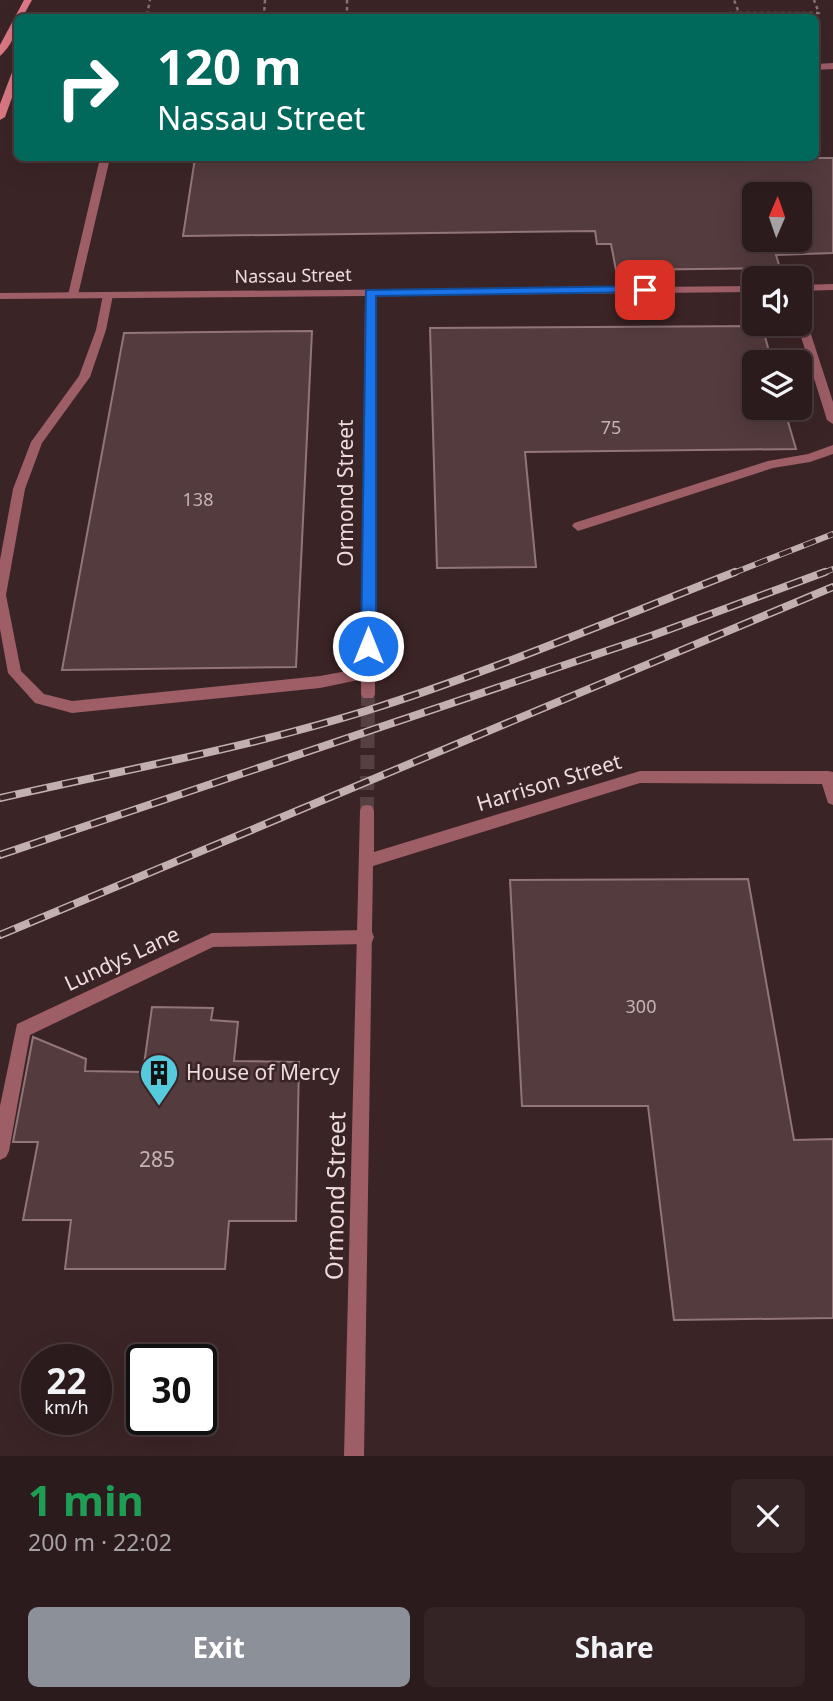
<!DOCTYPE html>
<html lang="en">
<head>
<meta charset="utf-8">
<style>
	body { margin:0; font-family:"Noto Sans",sans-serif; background:#342425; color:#f1f3f6; height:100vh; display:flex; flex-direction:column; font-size:26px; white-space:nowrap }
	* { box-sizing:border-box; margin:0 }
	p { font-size:23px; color:#a6a1a3 }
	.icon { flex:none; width:38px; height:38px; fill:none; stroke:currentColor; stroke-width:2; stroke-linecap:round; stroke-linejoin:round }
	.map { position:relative; height:1456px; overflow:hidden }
	.details { display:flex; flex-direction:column; background:#2c1b1c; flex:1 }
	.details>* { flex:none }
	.top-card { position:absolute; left:14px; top:14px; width:805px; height:147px; border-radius:10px; box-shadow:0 7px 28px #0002,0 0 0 2px #48393b; background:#00695c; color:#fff; overflow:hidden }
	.needle { width:46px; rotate:2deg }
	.controls { position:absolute; left:742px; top:182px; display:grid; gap:14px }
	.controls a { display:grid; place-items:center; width:70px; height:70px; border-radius:10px; background:#2c1b1c; box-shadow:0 7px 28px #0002,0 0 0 2px #48393b; font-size:35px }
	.speed { position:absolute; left:21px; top:1344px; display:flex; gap:14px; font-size:35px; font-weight:700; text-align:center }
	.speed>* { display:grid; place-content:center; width:91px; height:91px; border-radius:50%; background:#2c1b1c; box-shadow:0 7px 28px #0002,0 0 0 2px #48393b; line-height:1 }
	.speed small { font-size:18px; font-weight:400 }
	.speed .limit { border:4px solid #111; border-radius:10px; background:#fff; color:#111 }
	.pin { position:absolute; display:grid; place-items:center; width:60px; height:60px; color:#fff; margin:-30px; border-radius:14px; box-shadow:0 4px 10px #0006 }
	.me { position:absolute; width:77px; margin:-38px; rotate:0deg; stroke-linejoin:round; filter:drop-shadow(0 0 5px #0008) }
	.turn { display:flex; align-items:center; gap:24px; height:147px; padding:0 28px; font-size:32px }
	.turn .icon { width:91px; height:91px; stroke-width:2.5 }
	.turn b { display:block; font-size:49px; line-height:60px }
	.round { display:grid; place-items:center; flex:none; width:74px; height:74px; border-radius:10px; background:#342425 }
	.headline { display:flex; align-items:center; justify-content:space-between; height:119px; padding:0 28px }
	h1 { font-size:42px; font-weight:700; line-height:52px; color:#1e9e55 }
	.cta { display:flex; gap:14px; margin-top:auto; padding:14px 28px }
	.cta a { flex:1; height:80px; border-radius:10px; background:#8c9099; color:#fff; font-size:28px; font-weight:700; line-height:80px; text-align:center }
	.cta a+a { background:#342425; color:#f1f3f6 }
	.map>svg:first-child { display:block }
	.building { fill:#543b3d; stroke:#927578; stroke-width:2; fill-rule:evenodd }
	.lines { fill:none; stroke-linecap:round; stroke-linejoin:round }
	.street-tunnel { stroke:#564041; stroke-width:14; stroke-dasharray:14 7; stroke-linecap:butt }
	.path { stroke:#877375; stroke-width:2.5; stroke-dasharray:3.5 3.5; stroke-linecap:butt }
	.lane { fill:#9d5e66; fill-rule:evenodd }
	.street { fill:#9d5e66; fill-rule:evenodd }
	.secondary { fill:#dd7986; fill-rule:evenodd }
	.rail-far1-casing { stroke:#c2b0b1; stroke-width:6 }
	.rail-casing { stroke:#c2b0b1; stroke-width:8 }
	.rail-far1 { stroke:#3b2426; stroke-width:4.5; stroke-dasharray:13; stroke-linecap:butt }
	.rail { stroke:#3b2426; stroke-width:5; stroke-dasharray:16; stroke-linecap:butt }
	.route { fill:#1a73e8; stroke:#114b97; stroke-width:2 }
	.labels { text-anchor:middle; stroke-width:5; stroke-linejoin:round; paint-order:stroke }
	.far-street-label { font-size:18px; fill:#ecdcdd; stroke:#3b2426 }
	.number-label { font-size:18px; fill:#c6b4b5 }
	.street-label { font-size:21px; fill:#ecdcdd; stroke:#3b2426 }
	.poi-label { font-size:21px; fill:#ecdcdd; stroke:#3b2426; text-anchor:start }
	.near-number-label { font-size:21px; fill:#c6b4b5 }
	.near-street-label { font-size:24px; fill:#ecdcdd; stroke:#3b2426 }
</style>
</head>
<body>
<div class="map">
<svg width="833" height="1456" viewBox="0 0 833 1456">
	<rect width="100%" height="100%" fill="#3b2426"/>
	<!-- building -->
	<path class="building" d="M195 158H833V253L776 255 780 268 616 270 611 244H597L595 231 183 236ZM754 194H800V240H754Z
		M762 326 772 362H754V408H784L796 449 525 452 536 567 437 568 430 328Z
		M312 331 296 667 62 670 124 333Z
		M748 879 794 1140 833 1139V1318L674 1320 648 1106H522L510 880Z
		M152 1007 213 1008 211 1020 238 1022 234 1061 299 1062 296 1221H229L225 1269H65L71 1220H23L38 1142H13L33 1037 86 1059 85 1071 143 1072Z"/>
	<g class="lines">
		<!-- street-tunnel -->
		<path class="street-tunnel" d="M367 811 368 694"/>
		<!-- path -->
		<path class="path" d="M265 0 264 15 354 14 365 18
			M347 0V15
			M739 13H819L814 0
			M41 15H264
			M147 15 150 0
			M656 18 655 14 739 13 734 0"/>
		<!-- lane -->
		<path class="lane" d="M100 158H110L78 295 73 298 68 295Z
			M108 292 113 295 106 330 90 377 42 443 25 489 6 595 21 671 44 694 72 701 320 676 368 667 373 669 375 673 373 677 320 688 72 713 35 703 8 673 0 629V560L13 489 31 442 79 376 96 330 103 295Z
			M800 313 805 316 833 402V424L827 420 797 324H800Z
			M833 445V454L810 462 773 468 578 531 572 526 574 523 768 461 808 454Z
			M366 930 372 932 374 937 372 942 366 944 213 947 30 1035 9 1151 6 1157 0 1160V1106L17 1024 212 933Z"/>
		<!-- street -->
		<path class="street" d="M833 63V69L816 70V64Z
			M833 284V290L800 291V285Z
			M754 286V292L375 296V694L373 698H363L361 694 365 296 0 299V293Z
			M640 771H828L833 772V805L828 803 822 784 640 783 373 866 364 1456H344L360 811 362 806 367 805 372 806 374 811V852Z"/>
		<!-- secondary -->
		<path class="secondary" d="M24 0H32L22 18H18C18 31 10 48 0 56V45Z
			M18 64V81L5 117 0 120V104L14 67Z"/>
		<!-- rail-far1 casing -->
		<g class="rail-far1-casing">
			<path id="rail-far1" d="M731 574 833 534
				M820 574 833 569"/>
		</g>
		<!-- rail casing -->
		<g class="rail-casing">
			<path id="rail" d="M0 798C124 770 251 747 372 709 495 670 615 619 735 572
				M0 855 651 636 825 572
				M0 935 833 587"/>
		</g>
		<!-- rail-far1 -->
		<use href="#rail-far1" class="rail-far1"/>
		<!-- rail -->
		<use href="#rail" class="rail"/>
	</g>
	<!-- route -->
	<path class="route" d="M645 286 649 287V292L376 296V646L374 650H363L361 646 366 290Z"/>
	<!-- icons -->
	<defs>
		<g id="building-pin" transform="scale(2.0125)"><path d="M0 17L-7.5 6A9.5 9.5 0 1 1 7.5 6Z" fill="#54cadc" stroke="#3b2426"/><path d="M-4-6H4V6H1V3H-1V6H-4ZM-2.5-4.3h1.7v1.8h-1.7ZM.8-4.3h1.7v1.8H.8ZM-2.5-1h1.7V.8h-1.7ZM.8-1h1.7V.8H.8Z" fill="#111"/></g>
	</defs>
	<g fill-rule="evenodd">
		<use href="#building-pin" x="159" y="1073"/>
	</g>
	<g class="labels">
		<!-- far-street labels -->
		<g class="far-street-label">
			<text transform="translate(293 276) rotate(-1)" y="6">Nassau Street</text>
		</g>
		<!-- number labels -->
		<g class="number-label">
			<text x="611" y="434">75</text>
			<text x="198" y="506">138</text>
			<text x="641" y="1013">300</text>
		</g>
		<!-- street labels -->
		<g class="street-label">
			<text transform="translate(346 493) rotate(-90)" y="7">Ormond Street</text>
			<text transform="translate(549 783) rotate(-17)" y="7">Harrison Street</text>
			<text transform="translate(122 959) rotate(-25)" y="7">Lundys Lane</text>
		</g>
		<!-- poi labels -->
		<g class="poi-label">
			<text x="186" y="1080">House of Mercy</text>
		</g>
		<!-- near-number labels -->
		<g class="near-number-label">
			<text x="157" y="1167">285</text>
		</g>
		<!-- near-street labels -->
		<g class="near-street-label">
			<text transform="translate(336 1196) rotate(-89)" y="8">Ormond Street</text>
		</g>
	</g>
</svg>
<div class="controls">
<a><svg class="needle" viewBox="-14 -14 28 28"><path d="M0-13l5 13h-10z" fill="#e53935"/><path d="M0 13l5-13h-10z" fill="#a6a1a3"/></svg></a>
<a><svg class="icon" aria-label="sound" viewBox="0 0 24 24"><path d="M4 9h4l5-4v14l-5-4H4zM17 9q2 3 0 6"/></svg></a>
<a><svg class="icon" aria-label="layers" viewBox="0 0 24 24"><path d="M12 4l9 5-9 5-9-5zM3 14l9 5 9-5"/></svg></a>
</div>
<div class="speed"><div>22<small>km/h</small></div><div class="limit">30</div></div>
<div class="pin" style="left:645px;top:290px;background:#d93025"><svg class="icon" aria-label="arrive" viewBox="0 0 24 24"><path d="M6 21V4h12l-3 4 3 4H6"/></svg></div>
<svg class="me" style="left:368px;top:646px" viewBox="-20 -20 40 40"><circle r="17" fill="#1a73e8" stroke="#fff" stroke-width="3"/><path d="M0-11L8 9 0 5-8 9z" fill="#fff"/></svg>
<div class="top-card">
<div class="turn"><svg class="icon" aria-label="right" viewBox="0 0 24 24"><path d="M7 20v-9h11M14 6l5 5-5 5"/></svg><div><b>120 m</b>Nassau Street</div></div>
</div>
</div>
<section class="details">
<div class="headline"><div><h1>1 min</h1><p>200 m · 22:02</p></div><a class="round"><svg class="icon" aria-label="close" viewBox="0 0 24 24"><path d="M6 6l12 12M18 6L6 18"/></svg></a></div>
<div class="cta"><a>Exit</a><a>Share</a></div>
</section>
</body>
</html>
